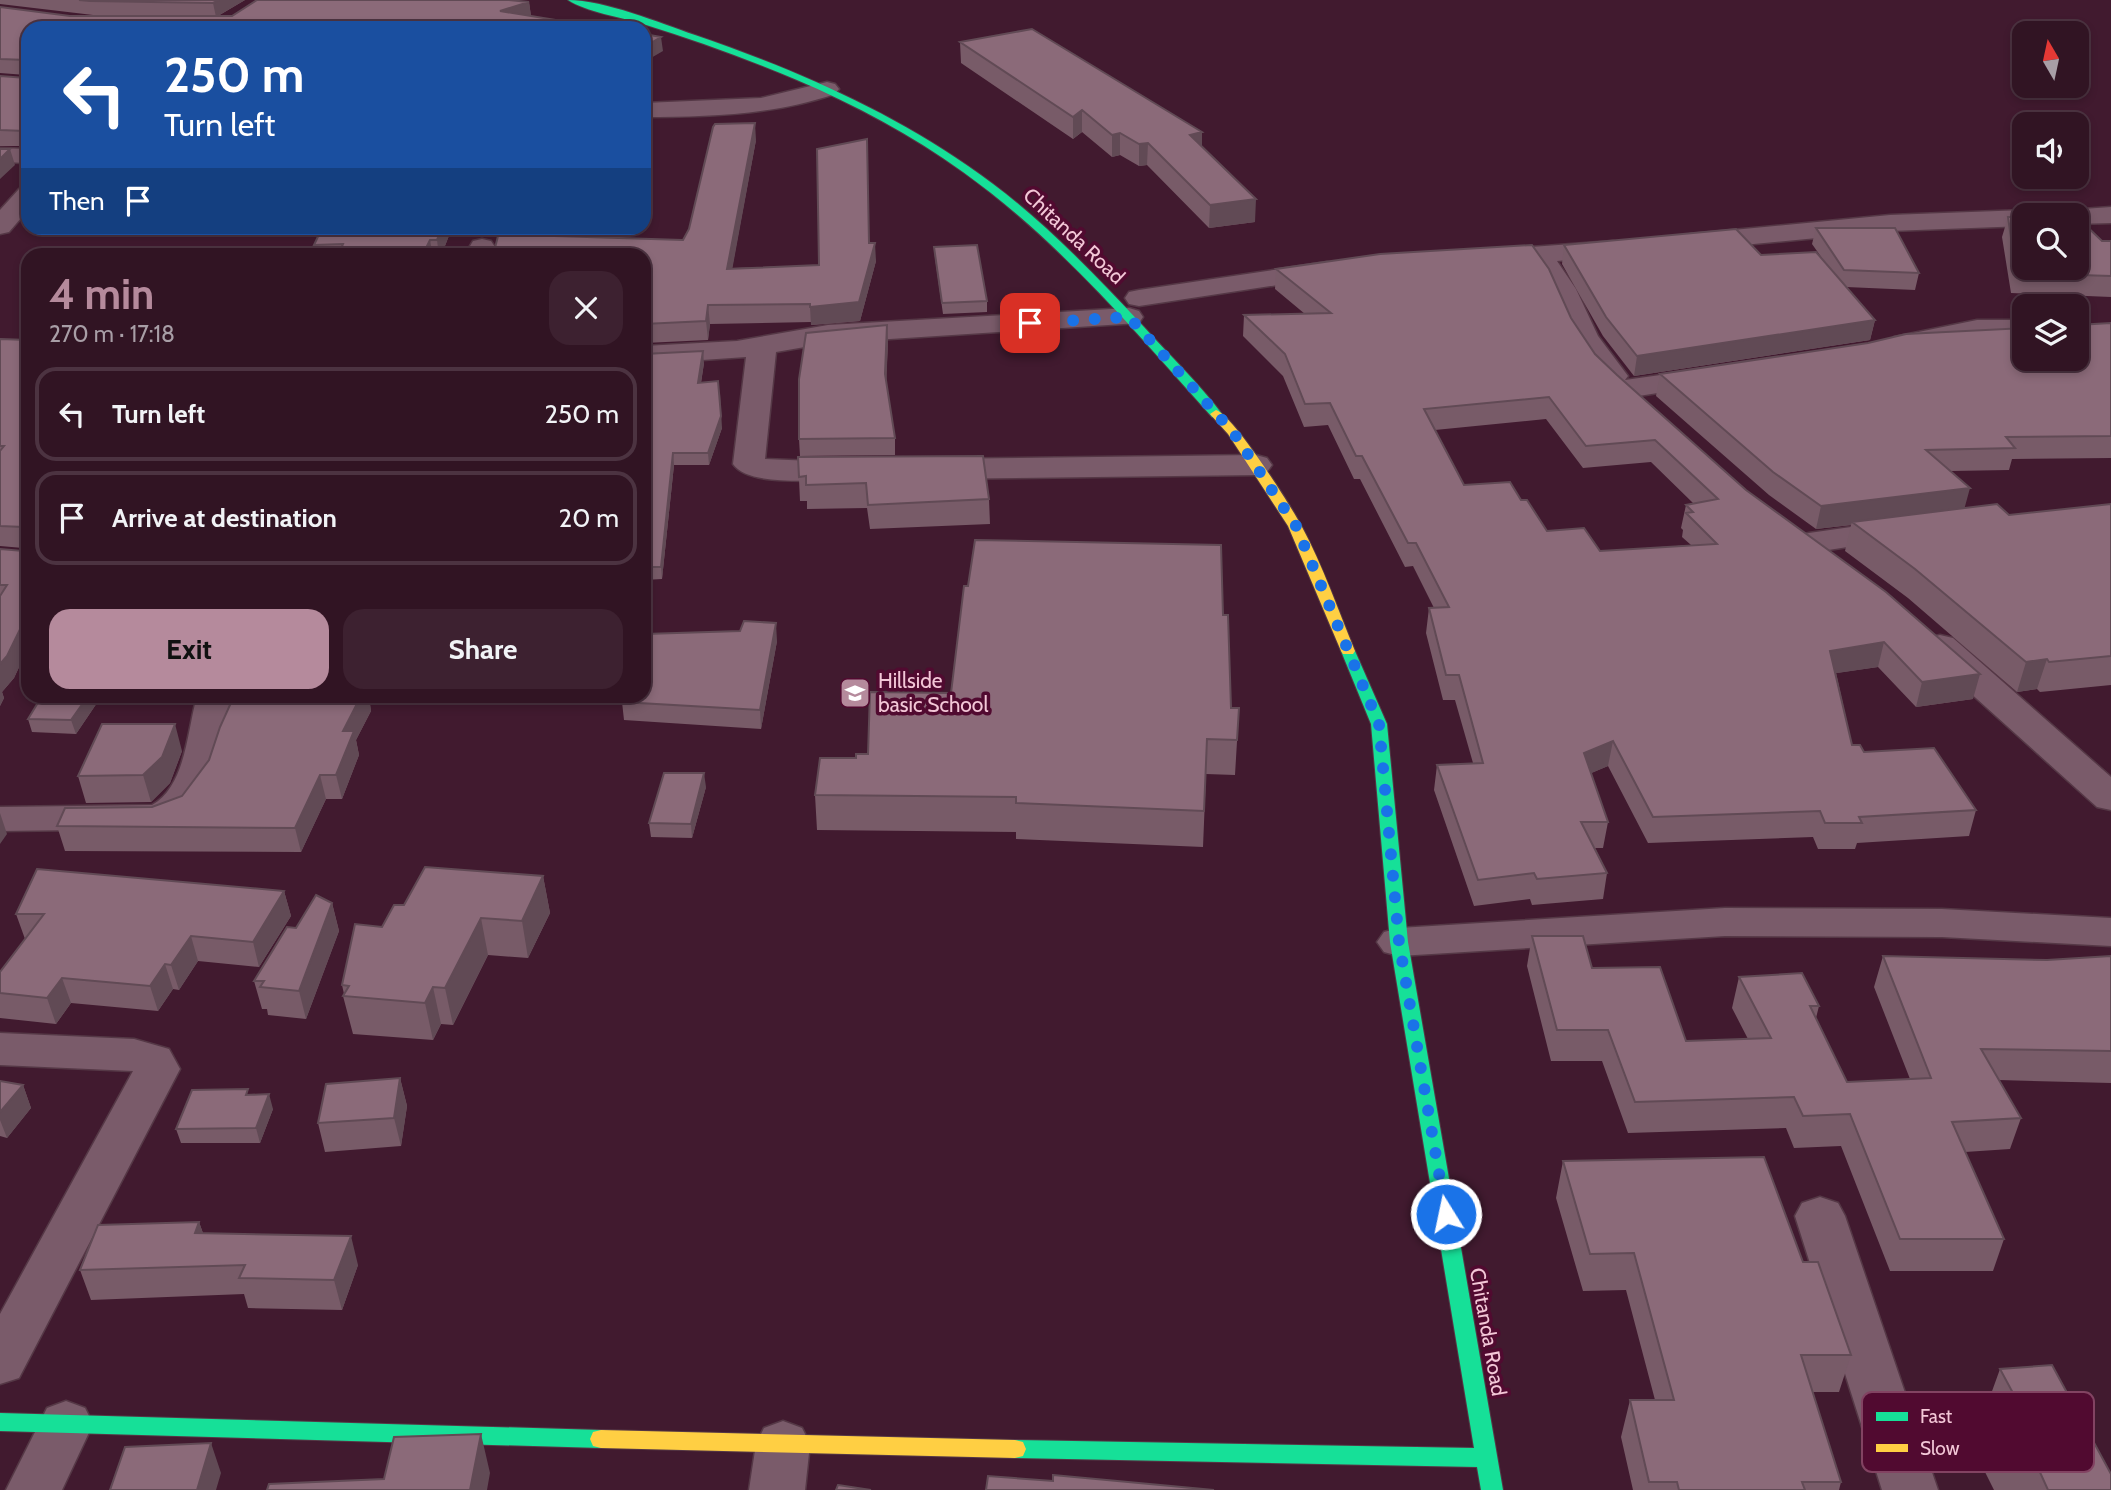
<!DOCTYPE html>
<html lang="en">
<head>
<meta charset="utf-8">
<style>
	body { margin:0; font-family:Cabin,sans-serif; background:#3d2130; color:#f1f3f6; height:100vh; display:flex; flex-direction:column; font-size:26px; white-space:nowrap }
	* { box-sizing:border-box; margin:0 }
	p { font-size:23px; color:#a89ea6 }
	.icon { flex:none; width:38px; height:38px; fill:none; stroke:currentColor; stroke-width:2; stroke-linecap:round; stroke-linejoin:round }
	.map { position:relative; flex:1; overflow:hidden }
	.side { position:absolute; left:21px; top:248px; width:630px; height:455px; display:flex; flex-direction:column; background:#311423; border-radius:21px; box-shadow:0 4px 10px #0003,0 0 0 2px #4c3341 }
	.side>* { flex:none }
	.hud { position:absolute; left:21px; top:21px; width:630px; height:214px; border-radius:21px; box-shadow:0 4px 10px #0003,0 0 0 2px #4c3341; background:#1a4fa0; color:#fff; overflow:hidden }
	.needle { width:46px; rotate:351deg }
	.fabs { position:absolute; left:2012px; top:21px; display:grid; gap:14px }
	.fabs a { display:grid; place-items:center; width:77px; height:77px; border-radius:14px; background:#311423; box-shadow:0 4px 10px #0003,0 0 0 2px #4c3341; font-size:35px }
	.pin { position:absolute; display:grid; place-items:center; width:60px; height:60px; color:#fff; margin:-30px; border-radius:14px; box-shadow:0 4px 10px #0006 }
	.me { position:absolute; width:77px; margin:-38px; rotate:350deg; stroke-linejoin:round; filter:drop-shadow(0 0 5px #0008) }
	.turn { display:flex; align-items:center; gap:24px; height:147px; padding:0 28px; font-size:32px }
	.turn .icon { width:91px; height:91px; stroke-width:2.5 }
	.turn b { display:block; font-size:49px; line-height:60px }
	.then { display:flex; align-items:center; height:66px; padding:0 28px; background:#0003; gap:14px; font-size:26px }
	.round { display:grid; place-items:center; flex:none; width:74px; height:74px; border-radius:21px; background:#3d2130 }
	.summary { display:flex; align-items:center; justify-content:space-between; height:119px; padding:0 28px }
	h1 { font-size:42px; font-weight:700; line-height:52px; color:#b58a9c }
	.button { display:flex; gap:14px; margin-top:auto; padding:14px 28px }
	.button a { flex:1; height:80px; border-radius:21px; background:#b58a9c; color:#111; font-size:28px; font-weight:700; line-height:80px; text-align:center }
	.button a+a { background:#3d2130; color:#f1f3f6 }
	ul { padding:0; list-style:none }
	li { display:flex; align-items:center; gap:21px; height:94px; margin:0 14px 10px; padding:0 14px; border:4px solid #4c3341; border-radius:21px }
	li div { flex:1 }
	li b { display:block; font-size:26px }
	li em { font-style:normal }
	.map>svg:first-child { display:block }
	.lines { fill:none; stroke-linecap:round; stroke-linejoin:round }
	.street-casing { stroke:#553846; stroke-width:3 }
	.fast-casing { stroke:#553846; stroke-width:2 }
	.slow-casing { stroke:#553846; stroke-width:2 }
	.street { fill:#7a5b6a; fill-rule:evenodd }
	.fast { fill:#16e098; fill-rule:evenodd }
	.slow { fill:#ffcf43; fill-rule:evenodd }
	.wall { fill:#785b68; fill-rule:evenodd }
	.shaded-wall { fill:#614a55 }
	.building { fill:#8b6a79; stroke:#614a55; stroke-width:2; fill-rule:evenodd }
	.route { stroke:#1a73e8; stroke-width:12; stroke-dasharray:0 21.6 }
	.labels { text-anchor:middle; stroke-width:7; stroke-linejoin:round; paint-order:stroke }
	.street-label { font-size:21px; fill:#f3c7d7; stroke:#510a30 }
	.poi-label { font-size:21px; fill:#f3c7d7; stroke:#510a30; text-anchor:start }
	.key { fill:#510a30; stroke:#824362; stroke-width:2 }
	.key-label { font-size:19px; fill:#f3c7d7 }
</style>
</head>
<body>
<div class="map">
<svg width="2111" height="1490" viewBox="0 0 2111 1490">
	<rect width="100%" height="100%" fill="#411a2f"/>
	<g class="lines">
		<!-- street casing -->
		<g class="street-casing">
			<path id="street" d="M827 82 835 84 839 89 835 94C773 115 709 117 644 117V103L761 98Z
				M0 148 28 149V163L0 162Z
				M28 186V210L9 232 0 234V210L19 189Z
				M2111 207V223L2077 224V215H2064L2068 210Z
				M2025 210 2036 215H2025V226L1890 231 1691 250 1682 248 1678 242 1682 236 1691 234 1890 215Z
				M482 239 491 241 495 247 491 256H464L473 241Z
				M1613 241 1623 243 1626 249 1623 255 1557 261 1576 289 1598 336 1628 376 1625 380 1710 368 1721 371 1725 377 1721 383 1626 398 1615 395 1611 389 1614 385 1602 382 1570 338 1548 289 1531 263 1488 266 1478 264 1474 258 1478 252 1488 250Z
				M1327 262 1337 264 1341 270 1337 276 1139 306 1129 304 1125 298 1129 292 1139 290Z
				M1129 308 1139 311 1143 317 1139 323 828 343 776 352 765 459 861 463 866 470 861 477 850 480C822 479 749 488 733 464L746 357 644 364V346L737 341 828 325Z
				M1977 320H2025V338H1977L1904 352 1894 349 1889 343 1894 337Z
				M1256 455 1267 458 1272 465 1267 472 1256 475 931 479 920 476 915 469 920 462 931 459Z
				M1900 520 1912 523 1917 530 1912 537 1809 553 1797 550 1792 543 1797 536 1809 533Z
				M1940 635 1953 638 2111 777V810L2097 807 1927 654 1922 646 1927 638Z
				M197 696H235L213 783 188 818 159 829 0 831V807L152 805C186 786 187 731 197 696Z
				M1725 908 1942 909 2111 918V946L1942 937 1725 936 1399 956 1384 952 1377 942 1384 932 1399 928Z
				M0 1033 134 1039 169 1049 180 1069 19 1378 0 1384V1314L133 1071 0 1065Z
				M1820 1197 1838 1203 1845 1216 1938 1490H1882L1795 1216 1802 1203Z
				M66 1401 85 1408 93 1424 62 1490H6L47 1408Z
				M783 1421 802 1428 810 1444 805 1490H749L756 1444 764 1428Z"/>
		</g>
		<!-- fast casing -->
		<g class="fast-casing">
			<path id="fast" d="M568 0C604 0 660 23 695 35 791 68 884 108 968 166 1033 210 1090 269 1144 327 1170 356 1199 383 1222 414L1216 418 1212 417C1134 330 1058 240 963 172 912 135 855 105 797 80 747 59 695 40 643 24 621 17 586 12 568 0Z
				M1348 647 1355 651 1387 724 1408 942 1503 1490H1481L1477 1467 1015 1458 1007 1456 1004 1449 1007 1442 1015 1440 1474 1448 1390 942 1371 724 1341 651Z
				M0 1413 601 1430 609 1432 612 1439 609 1446 601 1448 0 1431Z"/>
		</g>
		<!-- slow casing -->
		<g class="slow-casing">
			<path id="slow" d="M1216 410C1234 416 1291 506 1302 527 1323 566 1338 610 1355 651L1353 654H1343L1341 651 1288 526 1228 434 1210 414Z
				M601 1430 1015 1440 1023 1442 1026 1449 1023 1456 1015 1458 601 1448 593 1446 590 1439 593 1432Z"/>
		</g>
		<!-- street -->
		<use href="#street" class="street"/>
		<!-- fast -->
		<use href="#fast" class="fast"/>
		<!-- slow -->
		<use href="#slow" class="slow"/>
	</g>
	<!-- wall -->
	<path class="wall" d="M0 0H245L218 16 529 2 531 16 28 28V146H0V76L26 78V75L0 73V7L70 16H156L93 15 0 4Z
		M960 42 1202 147 1255 222 1209 228 1147 165 1139 166 1120 155 1112 157 1082 132 1073 139 961 63Z
		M756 140 732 268 819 265 870 243 876 261 860 321 811 325V322L710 324 708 340 645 343 644 324 648 291 644 290V256L500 228H575L569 237 683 240Z
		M2008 217 2102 241H2111V297L2011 293 2002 237Z
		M322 228H452L441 256H316L314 245Z
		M1816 228 1919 273 1915 290 1846 287 1875 320 1870 340 1634 376 1603 336 1562 264 1564 245 1824 261 1812 244Z
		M934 247 987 301V312L943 314 935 258Z
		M1276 269 1571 318 1595 354 1617 375 1973 699 1916 707 1878 667 1836 673 1852 745 1976 810 1969 836 1857 843 1855 849H1818L1813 837 1648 843 1608 766 1591 773 1608 822 1603 848H1595L1607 873 1603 899 1532 905 1530 899 1474 906 1434 790 1437 765 1473 763 1455 700H1443L1426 633 1429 608H1434L1413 566 1405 567 1360 479H1354L1328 425 1304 427 1283 376 1243 336 1244 315 1305 314 1275 289ZM1546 419 1583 468 1651 462 1693 503 1686 505 1681 528 1683 530 1682 537 1691 545 1600 551 1547 531 1521 500 1464 485 1435 430Z
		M2111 323V458L2012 459 2009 470 1951 471 1964 508 2009 515 2111 504V685L2040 692 2037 689 2017 692 1908 598 1845 551 1851 525 1816 529 1769 495 1656 396 1660 374Z
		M887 325 888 342 886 382 895 438V455L800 456 799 439Z
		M0 339 28 340V648L14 678 2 692 4 698 0 706V549L23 551V548L0 546Z
		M644 354 704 363 701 383 722 428 709 465H674L662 579 644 580Z
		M798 457 989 499 990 524 870 529 867 508 807 509V501H800Z
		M968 586 1223 615 1231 708H1239L1235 775 1206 774 1203 847 1016 839V832L817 830 815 795 856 758 868 754 951 693Z
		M777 641 761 729 624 720 622 702Z
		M42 696H97L99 700 76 734 32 732 28 719Z
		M369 698 371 711 356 740 359 755 342 799H326L301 852 65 851 57 826 152 807 182 796 209 760Z
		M182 751 170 783 151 802 86 803 78 776Z
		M706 787 692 838 651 837 649 823Z
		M543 876 550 913 528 958 488 955 453 1025 441 1024 433 1040 353 1034 343 996 344 994 342 985 382 927 404 905Z
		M284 891 291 916 259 967 198 961 179 990 173 989 158 1011 71 1003 56 1024 0 1018V972L25 939 16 914Z
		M332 903 339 931 306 1019 268 1015 267 1009H262L254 981 296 928Z
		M1532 936 1592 968 1686 1041 1748 1039 1732 1008 1739 977 1819 1006 1816 1018 1847 1082 1910 1079 1874 987 1883 956 2047 960 2111 956V1083L1999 1080 2021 1118 2010 1149 1965 1152 2004 1239 1993 1271H1890L1841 1146 1794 1148 1786 1128 1628 1133 1602 1061H1551L1527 966Z
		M400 1078 407 1106 401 1146 325 1152 318 1123Z
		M0 1081 23 1085 31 1108 7 1138 0 1136Z
		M250 1095 273 1109 260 1143H181L176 1129Z
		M1563 1161 1803 1262 1851 1355 1839 1392H1813L1841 1482 1839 1490H1633L1621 1437 1630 1400H1655L1626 1290 1583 1291 1556 1198Z
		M199 1222 203 1233 358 1265 342 1310 248 1308 244 1294 91 1300 80 1270Z
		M2000 1369 2111 1490H1994L1978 1458 1990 1429 1984 1419 1993 1397 1991 1394Z"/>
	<!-- shaded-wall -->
	<path class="shaded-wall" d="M219 0H245L216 17 213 3Z
		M529 2 531 16 500 11Z
		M661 37 663 51 644 62V47Z
		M1082 110V132L1073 139V117Z
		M755 123 756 140 729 287 727 269Z
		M1202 132V154L1190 135Z
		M1120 133V155L1112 157V135Z
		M1148 143 1147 165 1139 166V144Z
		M10 149 15 165 0 179V159Z
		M1256 199 1255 222 1209 228 1210 205Z
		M442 228H452L441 256H439L437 240Z
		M561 228H575L558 254 556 236Z
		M430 240 433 256H422Z
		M875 243 876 261 860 321 811 325 810 307Z
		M708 305 710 324 708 340 706 321Z
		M1875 320 1870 340 1634 376 1637 356Z
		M887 325 888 342 886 391 885 374Z
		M703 351 704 363 699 395 698 383Z
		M720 393 722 428 709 465 708 453Z
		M673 453 674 465 662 579 661 567Z
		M1970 488 1964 510 1852 522 1851 525 1816 529 1821 506Z
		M28 613V648L14 678 2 692 4 698 0 706V664Z
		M776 623 777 641 761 729 760 710Z
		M1884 642 1878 667 1824 675 1830 651Z
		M2047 659 2037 689 2017 692 2026 662Z
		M1980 674 1973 699 1916 707 1922 682Z
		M88 696H97L99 700 76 734 71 720Z
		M360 696H369L371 711 356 740 359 755 342 799 336 775 343 731Z
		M175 724 182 751 170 783 151 802 143 775Z
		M1613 741 1608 766 1580 778 1584 753Z
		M704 773 706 787 692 838 691 824Z
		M320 775 326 799 301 852 295 828Z
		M0 813 7 834 0 844Z
		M543 876 550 913 528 958 522 921Z
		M284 891 291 916 259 967 253 942Z
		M332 903 339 931 306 1019 299 991Z
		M481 918 488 955 453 1025 445 988Z
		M191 936 198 961 179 990 171 965Z
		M165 964 173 989 158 1011 150 986Z
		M62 978 71 1003 56 1024 47 998Z
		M433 987 441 1024 433 1040 425 1003Z
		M400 1078 407 1106 401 1146 394 1118Z
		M23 1085 31 1108 7 1138 0 1120V1112Z
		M269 1094 273 1109 260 1143 256 1128Z
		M199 1222 209 1251 195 1233Z
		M351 1236 358 1265 342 1310 334 1280Z
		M481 1434 490 1473 487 1490H470Z
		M211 1443 221 1473 216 1490H197Z"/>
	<!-- building -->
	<path class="building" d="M79 0H219L213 3 90 1Z
		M257 0H509L529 2 500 11 605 28H28V133L26 134 24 131 0 130V76L26 78V60L0 59V7L70 16H232Z
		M1032 29 1202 132 1190 135 1256 199 1210 205 1148 143 1139 144 1120 133 1112 135 1082 110 1073 117 960 42Z
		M644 34 661 37 644 47Z
		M755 123 727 269 819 265 817 149 867 139 869 243H875L859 302 810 307V304L708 305 706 321 644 324 651 274 644 272V256H493L500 228H561L556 236 683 240 689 229 713 127 715 124Z
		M0 149H10L0 159Z
		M2008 217H2025V268H2077V217L2102 241H2111V276L2016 273Z
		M322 228H442L437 240H430L422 256H338L343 244 314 245Z
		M1816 228H1895L1919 273 1844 270Z
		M1736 229 1761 255 1816 252 1875 320 1637 356 1606 317 1564 245Z
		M977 245 987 301 942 303 934 247Z
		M1532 245 1549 269 1571 318 1595 354 1617 375 1746 490 1886 592 1980 674 1922 682 1884 642 1830 651 1852 745H1860L1864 752 1934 748 1976 810 1859 817 1862 823H1825L1820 811 1653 817 1613 741 1584 753 1608 822H1581L1607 873 1537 879 1534 873 1478 880 1437 765 1483 763 1459 675H1446L1429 608 1449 607 1416 543H1408L1362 456H1356L1330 403 1305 404 1285 354 1244 315 1331 313 1276 269 1380 254ZM1549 397 1586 446 1655 440 1718 499 1686 505 1693 512 1686 513 1717 544 1600 551 1584 528 1547 531 1527 500H1521L1510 482 1464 485 1424 409Z
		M2111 323V436L2006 437 2015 448 1926 450 1970 488 1821 506 1773 472 1660 374 1868 343 1906 334 2025 328V359H2077V325Z
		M887 325 885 374 895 438 799 439V379L806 333Z
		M0 339 28 340V613L7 656 0 664V596L7 585H0V549L23 551V527L0 526V451L4 446H0Z
		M703 351 698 383 718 381 721 416 708 453H673L661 567H644V354Z
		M983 456 989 499 868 505 866 483 806 485V476L799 477 798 457Z
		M1997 504 2009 515 2111 504V656L2049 662 2047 659 2026 662 1915 569 1852 522Z
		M975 540 1221 545 1223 615H1228L1231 708H1239L1237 740 1207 739 1204 811 1016 803V797L815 795 820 758H856V754H868L870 692 951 693 964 586H968Z
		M744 621 776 623 760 710 622 702 625 696H644V643L645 634 740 631Z
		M42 696H88L71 720 28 719Z
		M234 696H361L343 731H354L336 775H320L295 828 57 826 65 808 152 807 182 796 209 760 220 727Z
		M102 724H175L162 757 143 775 78 776Z
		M664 773H704L691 824 649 823Z
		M425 867 543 876 522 921 481 918 445 988 433 987 425 1003 343 996 349 986 342 985 355 924 382 927 394 905H404Z
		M37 869 284 891 253 942 191 936 171 965 165 964 150 986 62 978 47 998 0 993V972L44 914H16Z
		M316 895 332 903 299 991 260 987 264 981H254L287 927 296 928Z
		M1532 936H1583L1592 968 1660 967 1686 1041 1771 1038 1739 977 1802 973 1819 1006H1810L1847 1082 1931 1078 1883 956 2047 960 2111 956V1051L1981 1049 2021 1118 1952 1122 2004 1239H1900L1850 1114 1803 1116 1794 1097 1635 1102 1608 1030H1557Z
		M400 1078 394 1118 318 1123 326 1084Z
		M0 1081 23 1085 0 1112Z
		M248 1089 246 1095 269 1094 256 1128 176 1129 192 1090Z
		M1764 1157 1803 1262H1818L1851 1355H1801L1841 1482H1802L1805 1490H1679L1677 1482H1649L1630 1400H1674L1634 1253 1590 1254 1563 1161Z
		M199 1222 195 1233 351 1236 334 1280 239 1278 245 1265 80 1270 98 1225Z
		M2052 1365 2111 1474V1490H2048L2039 1470 2008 1472 1988 1433 2004 1432 1996 1414 2004 1413 1994 1394 2013 1393 2000 1369Z
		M481 1434 470 1490H267L269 1484 384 1479 394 1437Z
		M211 1443 197 1490H110L125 1447Z
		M1053 1475 1214 1490H986L988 1476 1053 1481Z
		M838 1485 871 1490H836Z"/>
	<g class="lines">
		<!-- route -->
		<path class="route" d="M1030 323 1129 317 1233 432 1296 526 1379 724 1399 942 1446 1214"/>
	</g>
	<!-- icons -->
	<defs>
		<g id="school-square" transform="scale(1.575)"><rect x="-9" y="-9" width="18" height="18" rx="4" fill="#b58a9c" stroke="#510a30"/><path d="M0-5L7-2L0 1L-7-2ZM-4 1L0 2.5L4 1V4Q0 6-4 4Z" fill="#fff"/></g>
	</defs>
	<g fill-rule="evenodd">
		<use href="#school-square" x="855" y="693"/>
	</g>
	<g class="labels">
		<!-- street labels -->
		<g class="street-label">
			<text transform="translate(1074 236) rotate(43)" y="7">Chitanda Road</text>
			<text transform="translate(1488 1332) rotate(80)" y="7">Chitanda Road</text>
		</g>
		<!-- poi labels -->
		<g class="poi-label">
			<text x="878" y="688">Hillside<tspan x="878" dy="24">basic School</tspan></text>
		</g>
	</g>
	<!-- legend -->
	<rect x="1862" y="1392" width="232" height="80" rx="10" class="key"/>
	<rect x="1876" y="1412" width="32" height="9" fill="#16e098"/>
	<rect x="1876" y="1444" width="32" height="8" fill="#ffcf43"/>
	<g class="key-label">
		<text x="1920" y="1423">Fast</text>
		<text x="1920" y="1455">Slow</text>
	</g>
</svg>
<div class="fabs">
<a><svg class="needle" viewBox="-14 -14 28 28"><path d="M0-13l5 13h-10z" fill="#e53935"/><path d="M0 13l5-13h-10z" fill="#a89ea6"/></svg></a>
<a><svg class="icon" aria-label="sound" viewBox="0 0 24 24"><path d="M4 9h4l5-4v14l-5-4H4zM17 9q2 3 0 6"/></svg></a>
<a><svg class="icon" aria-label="search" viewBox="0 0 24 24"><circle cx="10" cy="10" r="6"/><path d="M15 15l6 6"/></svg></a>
<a><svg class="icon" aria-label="layers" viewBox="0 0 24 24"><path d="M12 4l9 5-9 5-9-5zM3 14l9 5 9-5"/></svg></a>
</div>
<div class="pin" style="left:1030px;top:323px;background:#d93025"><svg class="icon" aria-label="arrive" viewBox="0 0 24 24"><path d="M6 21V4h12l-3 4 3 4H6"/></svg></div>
<svg class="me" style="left:1446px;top:1214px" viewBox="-20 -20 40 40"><circle r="17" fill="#1a73e8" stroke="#fff" stroke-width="3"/><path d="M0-11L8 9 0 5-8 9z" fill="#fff"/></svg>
<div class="hud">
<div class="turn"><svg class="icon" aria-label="left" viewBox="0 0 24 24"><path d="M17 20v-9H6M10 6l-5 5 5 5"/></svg><div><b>250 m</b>Turn left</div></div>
<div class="then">Then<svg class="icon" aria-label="arrive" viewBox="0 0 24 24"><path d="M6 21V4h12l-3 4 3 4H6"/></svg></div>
</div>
<section class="side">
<div class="summary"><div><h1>4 min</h1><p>270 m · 17:18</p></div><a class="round"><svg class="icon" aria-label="close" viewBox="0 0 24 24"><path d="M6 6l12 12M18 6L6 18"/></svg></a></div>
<ul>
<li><svg class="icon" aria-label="left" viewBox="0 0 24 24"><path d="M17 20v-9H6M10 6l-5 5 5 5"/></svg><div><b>Turn left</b></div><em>250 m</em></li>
<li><svg class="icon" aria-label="arrive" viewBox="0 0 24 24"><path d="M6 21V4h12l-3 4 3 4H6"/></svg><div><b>Arrive at destination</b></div><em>20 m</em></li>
</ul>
<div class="button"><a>Exit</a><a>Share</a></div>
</section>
</div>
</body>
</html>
